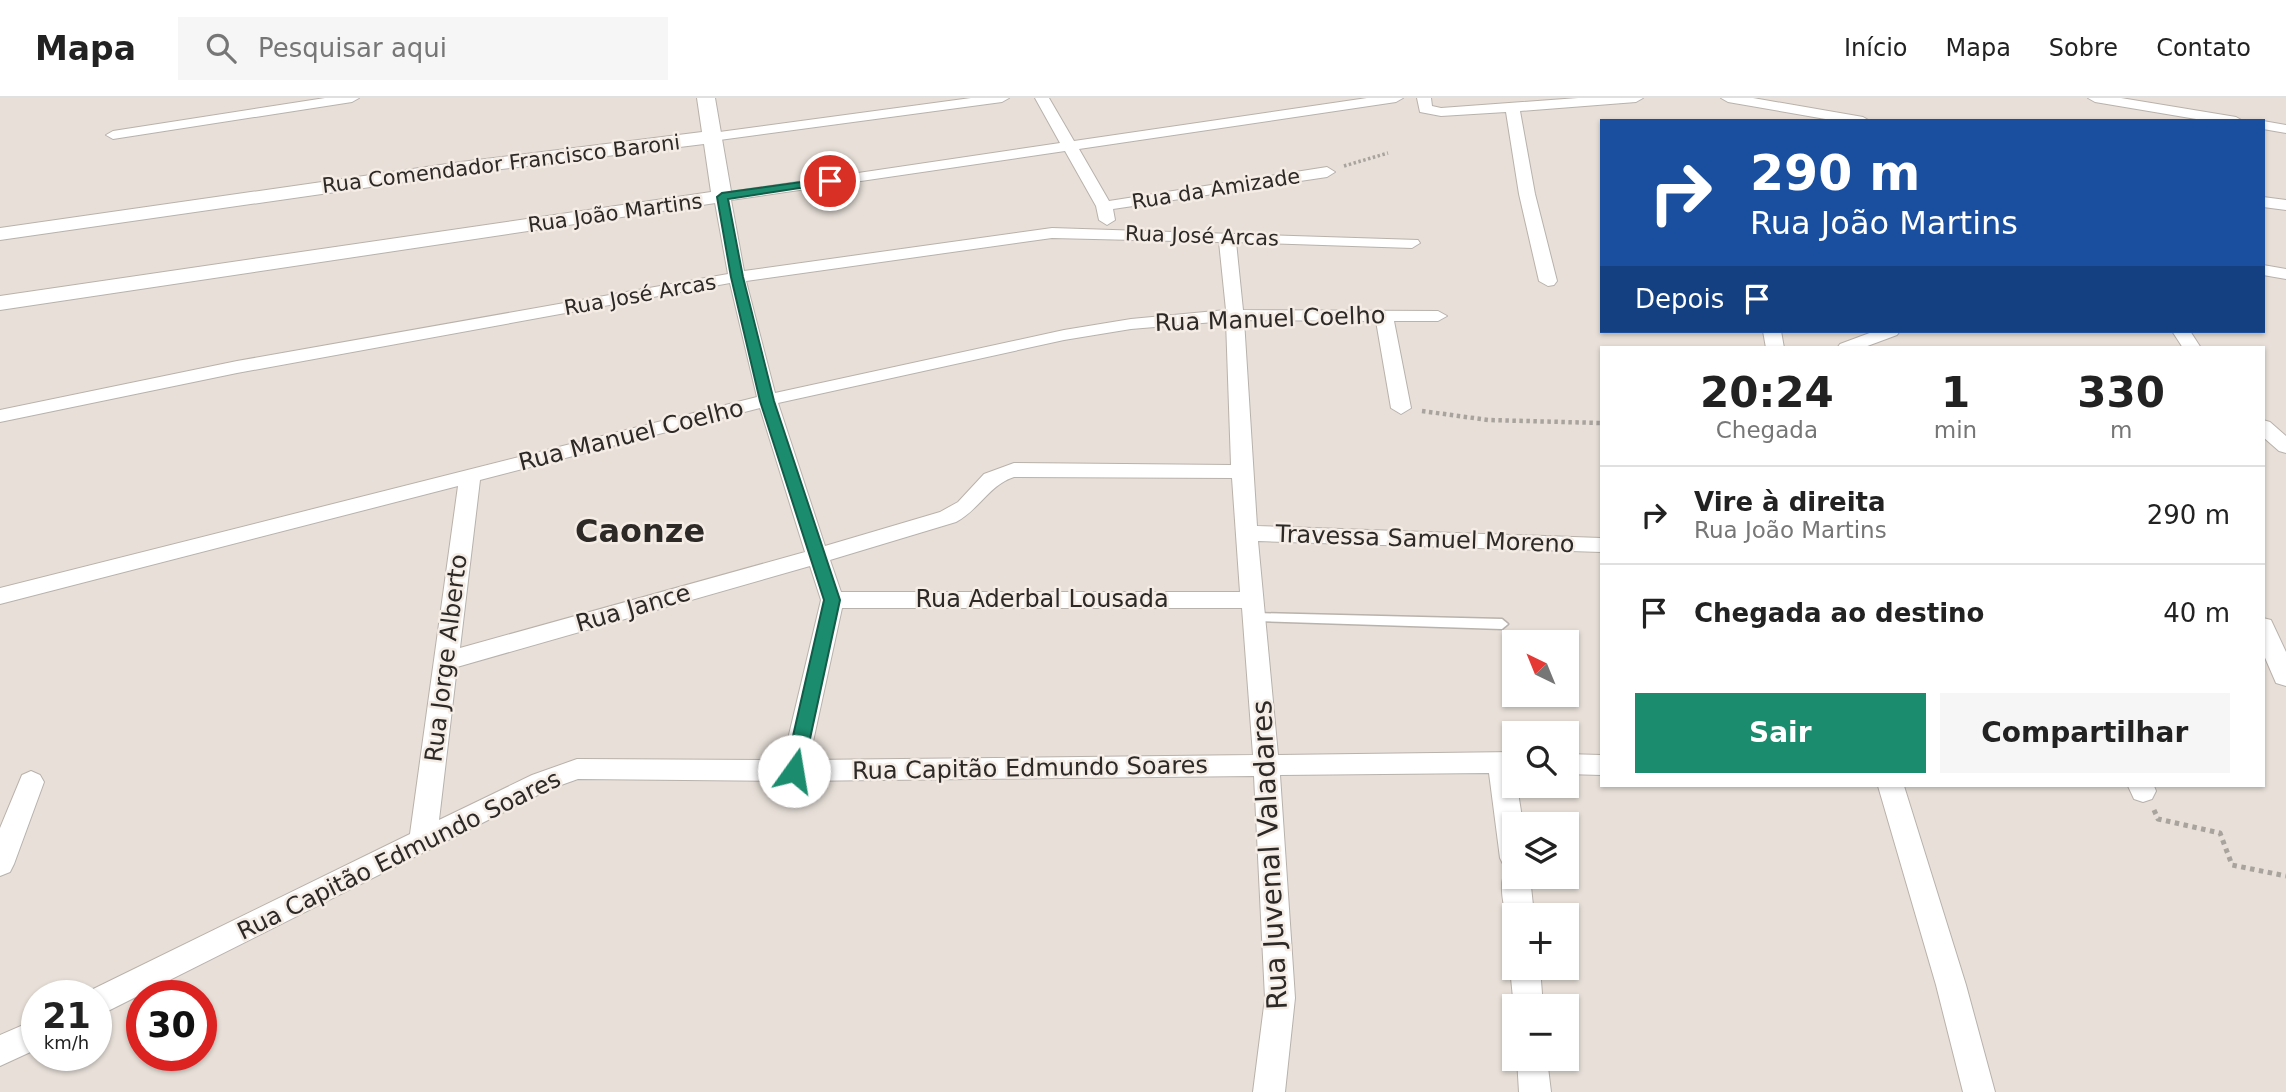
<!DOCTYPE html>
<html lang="pt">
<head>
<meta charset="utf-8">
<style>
	body { margin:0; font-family:"DejaVu Sans",sans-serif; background:#f6f6f6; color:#222; height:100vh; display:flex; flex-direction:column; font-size:26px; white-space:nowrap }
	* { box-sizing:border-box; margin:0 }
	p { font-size:23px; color:#767676 }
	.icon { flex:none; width:38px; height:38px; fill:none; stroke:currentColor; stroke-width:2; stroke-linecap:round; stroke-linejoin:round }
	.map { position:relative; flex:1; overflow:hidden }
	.panel { position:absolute; left:1600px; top:248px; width:665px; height:441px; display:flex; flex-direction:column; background:#fff; border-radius:0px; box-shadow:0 2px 5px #0004 }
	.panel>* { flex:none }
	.banner { position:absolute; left:1600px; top:21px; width:665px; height:214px; border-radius:0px; box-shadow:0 2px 5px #0004; background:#1a4fa0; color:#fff; overflow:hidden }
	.needle { width:46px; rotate:317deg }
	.fabs { position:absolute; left:1502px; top:532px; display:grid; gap:14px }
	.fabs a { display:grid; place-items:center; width:77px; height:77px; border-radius:0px; background:#fff; box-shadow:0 2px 5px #0004; font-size:35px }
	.speed { position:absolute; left:21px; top:882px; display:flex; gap:14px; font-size:35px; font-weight:700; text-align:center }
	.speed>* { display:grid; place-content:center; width:91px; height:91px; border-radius:50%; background:#fff; box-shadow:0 2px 5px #0004; line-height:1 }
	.speed small { font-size:18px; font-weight:400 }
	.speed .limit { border:10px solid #d22; background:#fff; color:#111 }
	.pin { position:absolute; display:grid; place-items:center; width:60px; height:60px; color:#fff; margin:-30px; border:4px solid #fff; border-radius:50%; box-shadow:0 2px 7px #0007 }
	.me { position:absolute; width:77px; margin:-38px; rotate:13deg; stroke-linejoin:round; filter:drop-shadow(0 0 5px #0008) }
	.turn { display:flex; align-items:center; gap:24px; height:147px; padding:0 35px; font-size:32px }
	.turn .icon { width:91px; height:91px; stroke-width:2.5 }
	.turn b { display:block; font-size:49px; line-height:60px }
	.then { display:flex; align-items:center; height:66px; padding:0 35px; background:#0003; gap:14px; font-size:26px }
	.eta { display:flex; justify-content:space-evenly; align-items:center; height:119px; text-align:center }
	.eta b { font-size:42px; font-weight:600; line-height:49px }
	.action { display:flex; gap:14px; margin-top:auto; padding:14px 35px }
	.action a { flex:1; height:80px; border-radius:0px; background:#1b8d6e; color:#fff; font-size:28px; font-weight:600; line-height:80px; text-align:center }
	.action a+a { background:#f6f6f6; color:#222 }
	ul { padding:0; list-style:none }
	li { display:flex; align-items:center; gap:21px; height:98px; padding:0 35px; border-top:2px solid #e0e0e0 }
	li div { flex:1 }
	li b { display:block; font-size:26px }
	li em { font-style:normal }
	header { display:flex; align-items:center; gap:42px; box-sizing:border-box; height:98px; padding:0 35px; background:#fff; border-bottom:2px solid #e0e0e0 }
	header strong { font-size:33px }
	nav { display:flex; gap:38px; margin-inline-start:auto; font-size:24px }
	.search { width:490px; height:63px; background:#f6f6f6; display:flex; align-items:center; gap:18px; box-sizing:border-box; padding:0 24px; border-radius:0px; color:#767676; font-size:26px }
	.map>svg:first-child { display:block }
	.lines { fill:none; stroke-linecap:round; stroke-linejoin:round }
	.service-casing { stroke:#b9b1ab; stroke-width:3 }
	.minor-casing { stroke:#b9b1ab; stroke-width:2 }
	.tertiary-casing { stroke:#b9b1ab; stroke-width:2 }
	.path-far2 { stroke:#a9a39e; stroke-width:3.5; stroke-dasharray:2.5 2.5; stroke-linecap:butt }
	.path-far1 { stroke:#a9a39e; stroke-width:4.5; stroke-dasharray:3.5 3.5; stroke-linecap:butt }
	.path { stroke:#a9a39e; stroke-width:5; stroke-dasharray:4.5 4.5; stroke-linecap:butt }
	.service { fill:#fff; fill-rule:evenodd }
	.minor { fill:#fff; fill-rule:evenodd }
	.tertiary { fill:#fff; fill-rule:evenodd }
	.route { fill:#1b8d6e; stroke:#125c48; stroke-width:2 }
	.labels { text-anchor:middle; stroke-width:5; stroke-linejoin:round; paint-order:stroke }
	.far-street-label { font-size:21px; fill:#2c2927; stroke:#f4ece5 }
	.street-label { font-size:24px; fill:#2c2927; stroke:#f4ece5 }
	.near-street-label { font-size:28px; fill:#2c2927; stroke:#f4ece5 }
	.district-label { font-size:32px; font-weight:bold; fill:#2c2927; stroke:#f4ece5 }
</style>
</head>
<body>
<header>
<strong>Mapa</strong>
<div class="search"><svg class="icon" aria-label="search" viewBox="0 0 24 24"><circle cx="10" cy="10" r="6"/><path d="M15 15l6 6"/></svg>Pesquisar aqui</div>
<nav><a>Início</a><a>Mapa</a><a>Sobre</a><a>Contato</a></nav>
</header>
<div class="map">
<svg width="2286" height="994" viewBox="0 0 2286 994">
	<rect width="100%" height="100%" fill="#e7dfd8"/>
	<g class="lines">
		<!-- service casing -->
		<g class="service-casing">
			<path id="service" d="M1256 515 1502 521 1508 526 1502 531 1256 523 1250 519Z"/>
		</g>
		<!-- minor casing -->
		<g class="minor-casing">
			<path id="minor" d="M325 0H359L352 4 113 41 106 37 113 33Z
				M971 0H1009L1002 4 712 43 705 39 712 35Z
				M1035 0H1049L1074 43 1367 0H1403L1396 4 1079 51 1109 103 1327 69 1335 74 1327 79 1113 111 1115 122 1107 127 1099 122 1096 108 1065 53 731 102 744 173 1052 130 1418 142 1420 145 1412 150 1236 144 1243 212 1438 213 1447 218 1438 223H1394L1411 310 1401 316 1391 310 1376 223 1244 222 1257 428 1601 440V454L1258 443 1278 657 1514 654V688H1517L1523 726H1514V779H1530L1534 817H1514V827L1510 826C1503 811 1497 782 1508 770L1504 768 1500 760 1489 675 1280 677 1295 900 1285 994H1253L1265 900 1254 678 794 683 578 681 550 691 96 919V898H84L85 895 410 736 458 388 0 506V490L757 299 730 185 237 275 0 324V312L237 263 728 176 714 99 716 96 1060 45ZM1052 140 1219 144 1226 212 1131 221 1064 232 775 295 746 183ZM1226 223 1231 367 1014 365 984 376 958 404 940 414 825 448 778 305 1064 242 1131 231ZM760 310 805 454 460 550 480 382ZM1014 379 1232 380 1240 494H841L830 462 956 424C979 412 989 387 1014 379ZM810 468 821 502 783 662 577 661 532 677 439 722 457 569ZM842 510H1242L1253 657 809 662Z
				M1417 0H1431L1432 8 1441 10 1578 0H1643L1636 4 1520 13 1535 96 1557 183 1554 187 1548 188 1539 183 1519 96 1506 14 1441 18 1420 14Z
				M1721 0H1753L1863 19 1870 23H1837L1728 4Z
				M2088 0H2121L2236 19 2243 23H2208L2095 4Z
				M2263 23 2286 27V35L2263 31Z
				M2263 99 2286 102V112L2263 109Z
				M2263 167 2286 171V181L2263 177Z
				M1763 233H1781L1784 250H1766Z
				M1875 233H1900L1897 237 1862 250H1837L1840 246Z
				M2172 233H2190L2201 250H2183Z
				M2263 322 2270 324 2286 338V355L2279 353 2263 339Z
				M2263 520 2271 522 2286 554V588L2276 585 2263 555Z
				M1566 656 1601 657V677L1566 676Z
				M31 673 40 677 44 684 14 766 10 774 0 778V730L22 677Z
				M1878 688H1904L1966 887 1995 994H1963L1936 887Z
				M2128 688H2154L2156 693 2152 701 2143 704 2134 701Z
				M1514 862V870H1540L1543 908 1514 910 1510 870Z
				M37 921V951L0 968V937Z
				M1517 961H1547L1551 994H1519Z"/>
		</g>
		<!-- tertiary casing -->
		<g class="tertiary-casing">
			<path id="tertiary" d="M697 0H715L732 99 729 103 0 212V198L711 94 704 46 461 76 0 142V130L461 64 702 34Z"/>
		</g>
		<!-- path-far2 -->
		<path class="path-far2" d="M1344 68 1388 55"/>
		<!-- path-far1 -->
		<path class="path-far1" d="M1422 313 1488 322 1601 325"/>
		<!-- path -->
		<path class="path" d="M2154 712 2158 721 2220 735 2232 767 2286 778"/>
		<!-- service -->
		<use href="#service" class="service"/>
		<!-- minor -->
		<use href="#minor" class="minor"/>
		<!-- tertiary -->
		<use href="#tertiary" class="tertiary"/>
	</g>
	<!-- route -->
	<path class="route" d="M830 80 833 81V85L728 101 743 179 774 303 840 502 803 673 800 679 794 681 787 679 785 673 824 502 760 303 731 179 717 99 722 95Z"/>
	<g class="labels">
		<!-- far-street labels -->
		<g class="far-street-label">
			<text transform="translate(501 66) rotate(-7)" y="7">Rua Comendador Francisco Baroni</text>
			<text transform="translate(1216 91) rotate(-9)" y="7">Rua da Amizade</text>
			<text transform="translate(615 115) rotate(-8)" y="7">Rua João Martins</text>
			<text transform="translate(1202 138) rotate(2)" y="7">Rua José Arcas</text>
			<text transform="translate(640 197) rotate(-10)" y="7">Rua José Arcas</text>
		</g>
		<!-- street labels -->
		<g class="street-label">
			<text transform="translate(1270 221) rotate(-2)" y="8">Rua Manuel Coelho</text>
			<text transform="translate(631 337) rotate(-14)" y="8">Rua Manuel Coelho</text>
			<text transform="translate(1425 441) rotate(2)" y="8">Travessa Samuel Moreno</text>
			<text x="1042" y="509">Rua Aderbal Lousada</text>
			<text transform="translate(633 510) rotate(-16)" y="8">Rua Jance</text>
			<text transform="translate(446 560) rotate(-83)" y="8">Rua Jorge Alberto</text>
			<text transform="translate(1030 670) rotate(-1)" y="8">Rua Capitão Edmundo Soares</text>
			<text transform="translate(399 757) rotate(-26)" y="8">Rua Capitão Edmundo Soares</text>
		</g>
		<!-- near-street labels -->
		<g class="near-street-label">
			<text transform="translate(1269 757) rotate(-93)" y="10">Rua Juvenal Valadares</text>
		</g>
		<!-- district labels -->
		<g class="district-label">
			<text x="640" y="444">Caonze</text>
		</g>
	</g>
</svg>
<div class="fabs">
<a><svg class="needle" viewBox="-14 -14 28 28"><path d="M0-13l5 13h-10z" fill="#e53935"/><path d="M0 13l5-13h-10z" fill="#767676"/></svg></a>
<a><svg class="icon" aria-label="search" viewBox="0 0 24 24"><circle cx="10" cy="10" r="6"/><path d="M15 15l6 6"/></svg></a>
<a><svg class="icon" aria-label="layers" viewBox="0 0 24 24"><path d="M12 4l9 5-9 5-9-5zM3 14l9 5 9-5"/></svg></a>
<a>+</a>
<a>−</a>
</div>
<div class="speed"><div>21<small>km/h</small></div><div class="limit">30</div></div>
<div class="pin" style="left:830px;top:83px;background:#d93025"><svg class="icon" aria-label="arrive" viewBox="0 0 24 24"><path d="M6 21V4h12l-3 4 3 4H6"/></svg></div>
<svg class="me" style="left:794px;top:673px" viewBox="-20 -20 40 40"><circle r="19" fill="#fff"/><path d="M0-13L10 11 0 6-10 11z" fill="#1b8d6e"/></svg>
<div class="banner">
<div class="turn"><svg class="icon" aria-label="right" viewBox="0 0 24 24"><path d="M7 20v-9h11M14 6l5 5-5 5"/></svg><div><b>290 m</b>Rua João Martins</div></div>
<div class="then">Depois<svg class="icon" aria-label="arrive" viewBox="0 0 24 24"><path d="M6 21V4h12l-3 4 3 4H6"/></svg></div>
</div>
<section class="panel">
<div class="eta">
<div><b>20:24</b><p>Chegada</p></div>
<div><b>1</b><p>min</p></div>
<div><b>330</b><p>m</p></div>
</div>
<ul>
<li><svg class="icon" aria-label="right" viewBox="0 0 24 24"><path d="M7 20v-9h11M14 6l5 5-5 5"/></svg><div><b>Vire à direita</b><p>Rua João Martins</p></div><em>290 m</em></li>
<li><svg class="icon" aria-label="arrive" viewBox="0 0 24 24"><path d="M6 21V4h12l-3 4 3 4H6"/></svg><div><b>Chegada ao destino</b></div><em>40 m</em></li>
</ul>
<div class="action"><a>Sair</a><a>Compartilhar</a></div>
</section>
</div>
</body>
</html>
